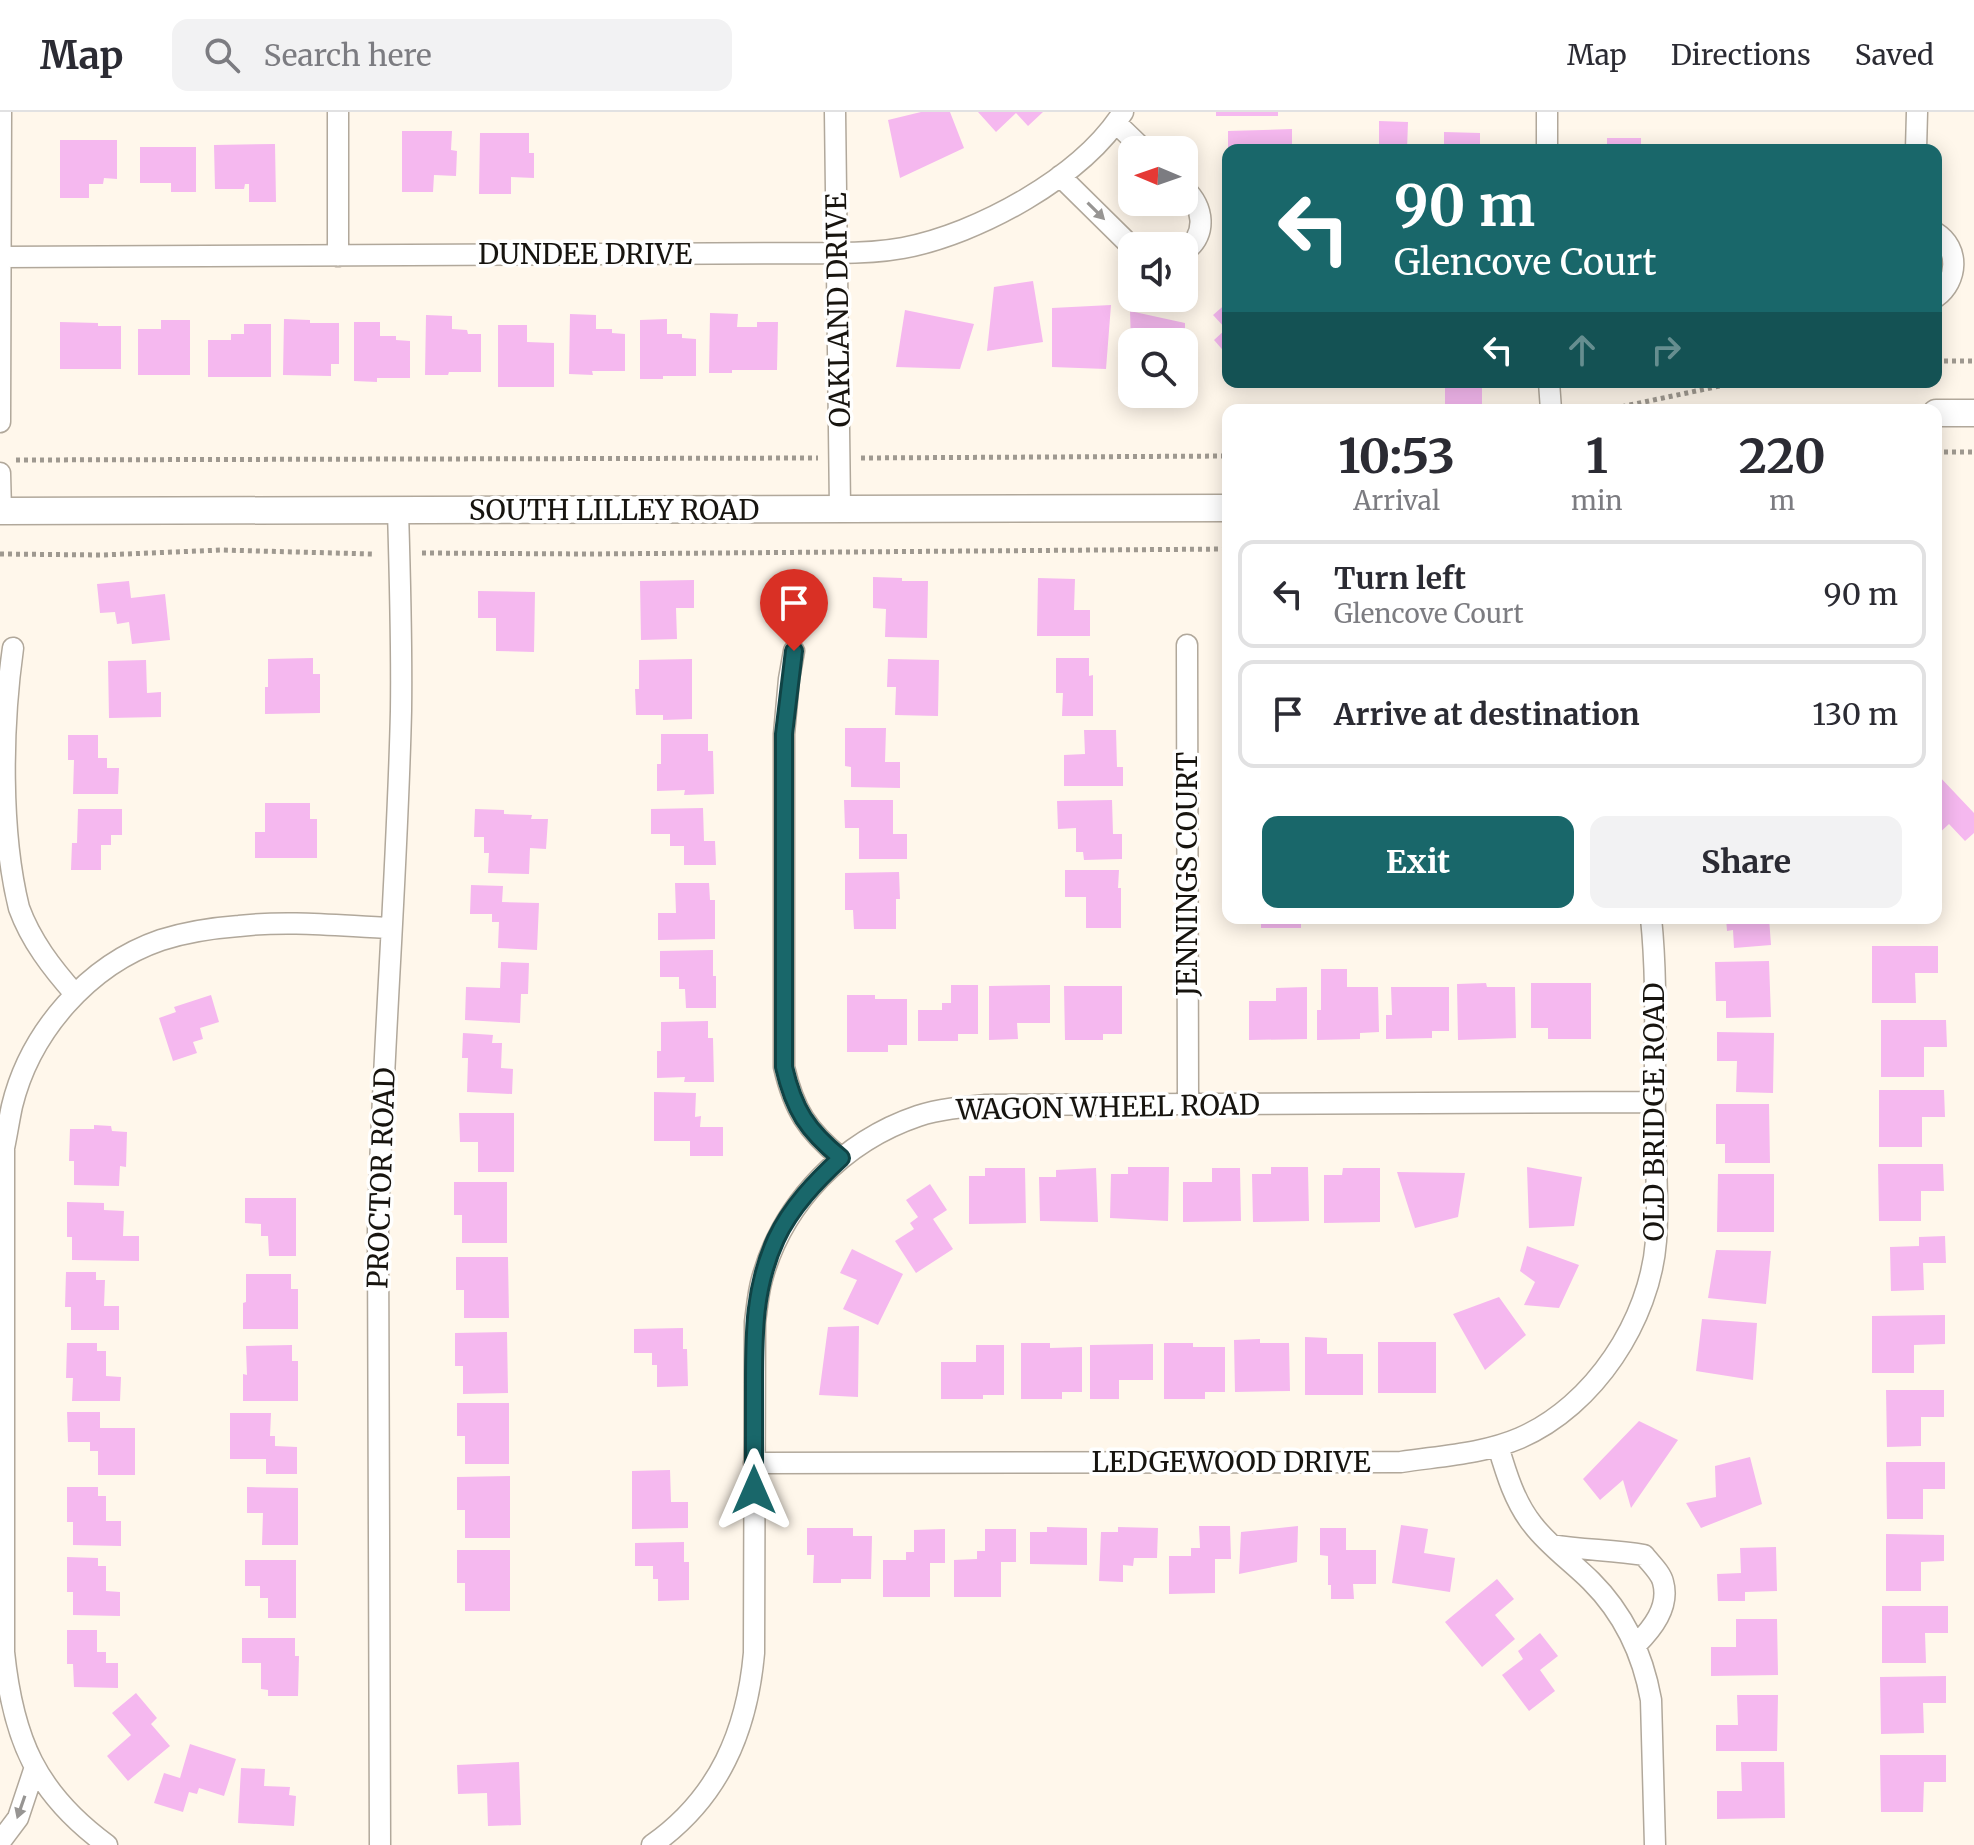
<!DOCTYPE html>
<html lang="en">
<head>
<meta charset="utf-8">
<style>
	body { margin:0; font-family:Merriweather,serif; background:#f2f2f3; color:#2b2b33; height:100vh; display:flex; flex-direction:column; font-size:30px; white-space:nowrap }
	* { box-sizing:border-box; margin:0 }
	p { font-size:26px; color:#7c7c81 }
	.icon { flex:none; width:44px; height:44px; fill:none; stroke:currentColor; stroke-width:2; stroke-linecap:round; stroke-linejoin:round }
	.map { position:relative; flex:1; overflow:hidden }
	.sheet { position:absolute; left:1222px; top:292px; width:720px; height:520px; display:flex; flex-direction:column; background:#fff; border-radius:16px; box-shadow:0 4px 20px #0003 }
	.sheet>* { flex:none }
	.top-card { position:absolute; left:1222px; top:32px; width:720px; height:244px; border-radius:16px; box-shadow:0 4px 20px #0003; background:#19676a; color:#fff; overflow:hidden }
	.needle { width:52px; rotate:272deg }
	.buttons { position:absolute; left:1118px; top:24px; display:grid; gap:16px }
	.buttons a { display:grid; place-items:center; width:80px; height:80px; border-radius:16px; background:#fff; box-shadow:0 4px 20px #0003; font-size:40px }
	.pin { position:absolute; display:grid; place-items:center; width:68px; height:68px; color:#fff; margin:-82px -34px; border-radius:50% 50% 50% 0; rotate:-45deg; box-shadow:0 0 8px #0007 }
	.pin .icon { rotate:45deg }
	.me { position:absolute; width:88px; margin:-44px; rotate:0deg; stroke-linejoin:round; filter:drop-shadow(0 0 6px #0008) }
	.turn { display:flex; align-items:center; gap:28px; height:168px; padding:0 40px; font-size:36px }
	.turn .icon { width:104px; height:104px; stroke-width:2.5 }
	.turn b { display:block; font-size:56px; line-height:68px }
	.lanes { display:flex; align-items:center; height:76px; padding:0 40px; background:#0003; justify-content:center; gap:40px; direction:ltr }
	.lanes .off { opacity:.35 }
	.eta { display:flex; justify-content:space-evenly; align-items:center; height:136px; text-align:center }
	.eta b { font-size:48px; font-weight:700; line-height:56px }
	.action { display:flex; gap:16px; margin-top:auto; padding:16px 40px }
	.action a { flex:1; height:92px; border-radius:16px; background:#19676a; color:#fff; font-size:32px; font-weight:700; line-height:92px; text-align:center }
	.action a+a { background:#f2f2f3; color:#2b2b33 }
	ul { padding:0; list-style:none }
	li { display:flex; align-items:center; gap:24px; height:108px; margin:0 16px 12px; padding:0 24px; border:4px solid #e1e1e2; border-radius:16px }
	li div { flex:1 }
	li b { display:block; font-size:30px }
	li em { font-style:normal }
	header { display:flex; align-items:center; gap:48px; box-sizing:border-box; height:112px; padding:0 40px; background:#fff; border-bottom:2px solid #e1e1e2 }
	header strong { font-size:38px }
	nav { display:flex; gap:44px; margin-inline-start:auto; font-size:28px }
	.search { width:560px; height:72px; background:#f2f2f3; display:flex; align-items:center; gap:20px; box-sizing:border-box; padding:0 28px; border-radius:16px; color:#7c7c81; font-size:30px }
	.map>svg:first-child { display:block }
	.building { fill:#f5b8ef }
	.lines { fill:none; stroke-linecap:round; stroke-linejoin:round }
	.minor-casing { stroke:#b1a89b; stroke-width:23 }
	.tertiary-casing { stroke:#b1a89b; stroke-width:29 }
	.path { stroke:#9f9990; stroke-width:5; stroke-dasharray:4 4; stroke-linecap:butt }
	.minor { stroke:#fff; stroke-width:20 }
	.tertiary { stroke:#fff; stroke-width:26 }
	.oneway { fill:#979593 }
	.route-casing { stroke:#104345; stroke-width:20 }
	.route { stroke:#19676a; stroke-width:14 }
	.labels { text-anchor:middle; stroke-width:7; stroke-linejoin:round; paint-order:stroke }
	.street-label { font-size:28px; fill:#17140f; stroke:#fff }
</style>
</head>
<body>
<header>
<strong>Map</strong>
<div class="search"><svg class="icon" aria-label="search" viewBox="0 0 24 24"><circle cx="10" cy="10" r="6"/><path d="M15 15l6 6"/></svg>Search here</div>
<nav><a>Map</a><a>Directions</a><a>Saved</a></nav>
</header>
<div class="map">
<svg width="1974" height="1733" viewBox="0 0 1974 1733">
	<rect width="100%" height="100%" fill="#fff7eb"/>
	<!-- building -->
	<path class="building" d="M921 0H950L964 36 900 66 888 8Z
		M978 0H1043L1028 14 1016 1 996 20Z
		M1216 0H1278V4H1216Z
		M1379 9 1408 10 1407 38H1379Z
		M1292 17V38H1228V19Z
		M402 19H452L451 38 457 39 456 64 434 63 433 80H402Z
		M1444 20 1480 21V38H1444Z
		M480 21H529V41H534V66L511 65V82H479Z
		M1607 26H1641V38H1607Z
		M60 28H117V67L104 66 103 72H89V86H60Z
		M275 32 276 90H249V72H245L244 77H215L214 33Z
		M140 35H196V80H171V71H140Z
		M1033 169 1043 230 987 239 994 175Z
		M1228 190V244L1214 228 1226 217 1213 203Z
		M1111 193 1106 257 1052 255V196Z
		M905 198 974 212 960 257 896 255Z
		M1130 199 1185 211V230H1131Z
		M710 201 738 202 737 215H757V210H778L777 258H732V261H709Z
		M570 202 596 203V217H612V221L625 222V259H592L593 263 569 262Z
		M426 203 452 204V217L467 218 468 222H481V260H449L448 263H425Z
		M284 207 310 208V211H339V252H331V264L283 263Z
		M667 207V222H682V226L696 227V264H663V267H640V208Z
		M161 208H190V263H138V217H161Z
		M60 210 98 211V214H121V257H60Z
		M354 210H380V224H396V228L410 229V266H377V270L354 269Z
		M244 212H271V265H208V228H231V222H244Z
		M498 213H527V230L554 231V275H498Z
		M1445 270H1482V296H1445Z
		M873 465 902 466V469H928L927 526 885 525 886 497 873 496Z
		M1038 466 1075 467 1074 498H1090V524H1037Z
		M694 468V496H676L677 527 641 528 640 469Z
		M129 469 131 486 165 482 170 528 132 532 129 510 117 512 115 500 100 501 97 472Z
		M478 479 535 480 534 540 496 539V506H478Z
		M313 546V562H320V601L265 602V575H268V547Z
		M1056 546H1089V564L1093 563V604H1062L1063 581H1056Z
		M692 547V607L663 608V603H636L635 577H639V548Z
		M888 547 939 548 938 604 895 603 896 575H887Z
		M146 548 147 581 161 580V605L109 606 108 549Z
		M845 616H886L885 650H900V676L851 675V655L845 654Z
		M1084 618H1116L1117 655H1123V674H1064V643L1085 642Z
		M661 622H708V639H713L714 682 684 683 685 678 657 679V652H661Z
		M68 623H98V646H107V656H119L118 682H73L74 648H68Z
		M1938 663 1974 701V721L1965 729 1949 712 1936 724V664Z
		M844 688H893V722H907V747H859V716H845Z
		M1112 688 1113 722H1122V747L1084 748 1083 740H1076V716L1058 717 1057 689Z
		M265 691H310V707H317V746H255V720H265Z
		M703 696 704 729H715L716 753H684V734H670V722H651V697Z
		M78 697H122V723H111V733H101V758H71L72 731H77Z
		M475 697 504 698V702L532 703 531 707H548L546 737 530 736 529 762 488 761 489 741H484V725H474Z
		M1065 758H1119L1118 776H1121V816H1086V785H1065Z
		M899 760 900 787H896V817H854L853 798H845V761Z
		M675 771H709L710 788H715V827L658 828V801H676Z
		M471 773 503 774 502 790 539 791 537 838 498 836 499 810H492V802H470Z
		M1261 806H1301V816H1261Z
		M1726 806H1769L1771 833 1734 836 1733 818 1727 819Z
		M1872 834H1938V861H1915L1916 891H1872Z
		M713 838V864H716V896H686L685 877H679V865H660V839Z
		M1769 849 1771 905 1726 906V889H1716L1715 850Z
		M501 850 529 851 528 882H521L520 911 465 908 466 875 500 876Z
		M1321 857H1347V875H1378L1379 920 1360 921V927L1317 928V898H1321Z
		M1486 871 1487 875H1515L1516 926 1458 928 1457 872Z
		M1531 871H1591V927H1548V916H1531Z
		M951 873H978V922H958V929H918V898H942V891H951Z
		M1050 873V911H1017L1018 927 989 928V874Z
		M1064 874H1122V922H1103V928H1065Z
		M1307 875V927L1249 928V889H1276V876Z
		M1391 875H1449V919H1432V926L1386 927V903H1392Z
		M211 883 219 910 200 916 203 927 193 930 197 941 173 949 159 906 176 900 174 895Z
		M847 883H875V887H907V933H888V940H847Z
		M1881 908H1946L1947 935H1924V965H1881Z
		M708 909V926H713L714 970H684L685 965 657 966V939H661V910Z
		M1717 920 1774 921 1773 981 1736 980 1737 949H1717Z
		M463 921 493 923 492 931H502L501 956 513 957 512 982 467 980 468 946H462Z
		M1879 978H1944L1945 1005H1922V1035H1879Z
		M654 980 696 981 695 1005 701 1004 700 1015H723V1044H690V1029H654Z
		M1716 992H1769L1770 1051H1725V1032H1716Z
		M459 1001H514V1060H478V1030H460Z
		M94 1013 111 1014 112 1019 127 1020 126 1055 120 1054 119 1074 74 1073V1049H69L70 1017H94Z
		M1878 1052H1943L1944 1079H1921V1109H1879Z
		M1128 1055H1169L1168 1109 1110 1106 1111 1062H1128Z
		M1271 1055H1308L1309 1109 1253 1110 1252 1062H1271Z
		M1527 1055 1582 1065 1574 1114 1529 1116Z
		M985 1056H1025L1026 1111 969 1112V1064H985Z
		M1096 1056 1098 1110 1040 1109 1039 1065H1056V1058Z
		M1212 1056H1240L1241 1109 1183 1110V1070H1212Z
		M1343 1056H1380V1110L1324 1111V1063H1342Z
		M1397 1060 1465 1061 1458 1105 1415 1116Z
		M1718 1062H1774V1120H1717Z
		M454 1070H507V1131H462V1103H454Z
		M930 1072 947 1098 933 1107 953 1137 916 1161 895 1129 914 1117 910 1111 918 1105 906 1088Z
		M245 1086H296V1144H269L268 1124H261V1112L245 1111Z
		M67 1090 104 1091V1098L124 1099 123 1124H139V1149L72 1148V1125H67Z
		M1945 1124 1946 1151H1923L1924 1178 1891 1179 1890 1135 1919 1134V1125Z
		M1527 1134 1579 1153 1559 1196 1524 1193 1535 1170 1520 1159Z
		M852 1137 903 1162 878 1213 843 1197 857 1168 840 1161Z
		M1716 1138 1771 1139 1766 1192 1708 1186Z
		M456 1145H508L509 1206H464V1178H456Z
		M66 1160H96V1168H105L104 1194H119V1218H71V1195H65Z
		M246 1162H291V1177H298V1217H243V1191L246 1190Z
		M1499 1185 1526 1223 1485 1258 1453 1202Z
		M1945 1203V1232L1914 1233V1261H1872V1204Z
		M1702 1207 1757 1211 1753 1268 1696 1259Z
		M859 1214 858 1285 819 1283 828 1215Z
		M683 1216V1237H687L688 1274 657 1275V1253H652V1241H634V1217Z
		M507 1220 508 1281 463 1282V1254H455V1221Z
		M1305 1225 1327 1226V1242H1363V1283H1305Z
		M1260 1227V1231H1289L1290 1279 1235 1280 1234 1228Z
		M1378 1230H1436V1281H1378Z
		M67 1231H97V1239H106V1264L121 1265 120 1289H72L73 1266H66Z
		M1021 1231H1050V1236L1082 1235V1280H1062V1287H1021Z
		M1164 1231H1193V1235H1225V1280H1205V1287H1164Z
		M1153 1232V1268H1119V1287H1090V1233Z
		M292 1233V1249H298V1289H243V1262L247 1263 246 1234Z
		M976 1233H1004V1283H983V1287H941V1250H976Z
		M1886 1278H1944V1305H1921V1334L1887 1335Z
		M457 1291H509V1352H465V1324H457Z
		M67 1300H100V1316H135V1363H98V1339H90V1330H68Z
		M230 1301H271L270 1324H275V1334L297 1335V1362H266V1347H230Z
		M1639 1309 1678 1328 1631 1396 1623 1368 1600 1388 1583 1367Z
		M1750 1345 1762 1392 1701 1416 1686 1391 1716 1385 1715 1354Z
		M1886 1350H1945V1377H1923V1407H1887Z
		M670 1358 671 1390H688V1416L632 1417V1359Z
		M510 1364V1426H465V1398H457V1365Z
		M67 1375H98V1384H106V1409H121V1434L73 1433V1410H67Z
		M247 1375 298 1376V1433H262L263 1401H247Z
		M1401 1413 1428 1417 1424 1441 1455 1446 1450 1480 1392 1471Z
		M1199 1414H1230L1231 1447H1215V1481L1169 1482V1444H1191V1436H1200Z
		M1298 1414 1297 1450 1239 1462 1241 1420Z
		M1047 1415 1087 1416V1453L1030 1452V1420H1047Z
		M1118 1415 1158 1416 1157 1446H1134L1133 1454 1123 1453V1470L1099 1469 1101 1420H1118Z
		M807 1416H853V1424H872L871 1467H841V1471H813L814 1443H807Z
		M1320 1416H1346V1438H1376V1472H1353L1354 1487H1331V1473H1328V1444L1320 1443Z
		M945 1417V1451H930V1485H883V1448H906V1440H914V1418Z
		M985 1417H1016V1450H1001V1485H954V1448L977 1447V1439H985Z
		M1886 1422 1944 1423V1449L1921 1450V1479H1886Z
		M684 1430V1450H689V1488L658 1489V1467H653V1454H635V1431Z
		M1776 1435 1777 1479 1745 1480V1489H1718L1717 1462 1741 1461 1740 1436Z
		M457 1438H510V1499H465V1471H457Z
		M67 1445 98 1446V1454H106V1479L120 1480V1504L73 1503V1480H67Z
		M245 1448H296V1506H268V1486H260V1474H245Z
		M1497 1467 1514 1487 1495 1503 1515 1527 1482 1555 1445 1510Z
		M1882 1494H1948V1521H1925L1926 1551H1882Z
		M1736 1507H1777L1778 1563 1711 1564V1535H1736Z
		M67 1518H97V1540H106V1551H118V1576L74 1575 73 1552H67Z
		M1540 1521 1558 1544 1540 1558 1555 1579 1529 1599 1502 1563 1523 1547 1518 1539Z
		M242 1526H295V1544H299L298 1584H268V1578L261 1577V1551H242Z
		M1946 1564V1591H1923L1924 1621 1881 1622 1880 1565Z
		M136 1581 157 1606 151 1612 170 1634 128 1669 107 1644 131 1623 112 1601Z
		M1737 1583H1778L1777 1639H1716V1613H1738Z
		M190 1632 236 1647 224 1684 199 1676 197 1682 189 1680 183 1700 154 1691 164 1661 180 1666Z
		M1880 1643H1946V1670H1924L1923 1700H1881Z
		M519 1650 521 1713 488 1714 487 1681 458 1682 457 1653Z
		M1741 1650H1784L1785 1706 1717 1707V1679H1742Z
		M241 1656 265 1657 264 1674 290 1675 289 1683 296 1684 294 1714 238 1711Z"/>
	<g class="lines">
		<!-- minor casing -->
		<g class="minor-casing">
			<path id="minor" d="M835 0 840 396
				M1116 11 1144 38
				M1547 38V0
				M1916 38 1917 0
				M1060 64 1132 135
				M1184 76C1204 95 1208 122 1184 140
				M1936 121C1960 136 1958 169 1936 185
				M338 144V0
				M2 145 836 141C859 141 881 140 903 136 978 122 1082 65 1123 0
				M1549 270 1551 298
				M0 310 1 0
				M0 361 1 399
				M1187 533 1188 991
				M13 536C2 615 0 719 19 796 31 829 52 856 75 882
				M794 539 789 567 784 622V955C794 998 807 1018 841 1046
				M1498 1334C1506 1361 1515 1391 1533 1413 1549 1434 1572 1450 1591 1469 1624 1502 1643 1543 1651 1588L1655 1733
				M754 1351 1401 1350C1440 1344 1483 1342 1520 1326 1594 1294 1650 1208 1656 1129 1659 1089 1655 1047 1655 1007 1654 940 1658 873 1651 806
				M1552 1433C1583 1438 1613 1438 1644 1443 1650 1451 1661 1461 1663 1470 1670 1495 1652 1517 1636 1533
				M0 1730 18 1706 35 1655
				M107 1733C36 1681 13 1627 4 1540V1036C7 1022 9 1008 12 994 30 920 88 853 161 828 186 820 212 816 239 814 289 808 341 814 391 816
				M380 1733 378 1119C382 946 397 772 401 599 402 532 400 466 398 399
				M652 1733C719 1686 747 1619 754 1541L755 1210C757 1196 758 1181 762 1167 783 1090 844 1029 918 1004 940 997 963 995 985 993L1654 990"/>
		</g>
		<!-- tertiary casing -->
		<g class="tertiary-casing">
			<path id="tertiary" d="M1936 301H1974
				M0 399 1228 396"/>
		</g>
		<!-- path -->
		<path class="path" d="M1936 249H1974
			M1606 298 1739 270
			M1936 340H1974
			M861 346 1228 344
			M16 348 818 346
			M422 441 587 442 1228 437
			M0 442 102 443 221 438 372 442"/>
		<!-- minor -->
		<use href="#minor" class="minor"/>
		<!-- tertiary -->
		<use href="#tertiary" class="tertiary"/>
	</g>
	<!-- one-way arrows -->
	<defs><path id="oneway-solid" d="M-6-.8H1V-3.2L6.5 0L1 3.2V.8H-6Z" transform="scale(2)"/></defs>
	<g class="oneway">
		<use href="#oneway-solid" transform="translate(1096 99) rotate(45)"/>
		<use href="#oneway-solid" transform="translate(21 1695) rotate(109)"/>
	</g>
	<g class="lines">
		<!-- route casing -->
		<g class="route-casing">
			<path id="route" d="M754 1378C754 1345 754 1312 754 1279 754 1225 753 1177 776 1127 791 1095 816 1069 841 1046 807 1018 794 998 784 955V622L794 539"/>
		</g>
		<!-- route -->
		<use href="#route" class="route"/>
	</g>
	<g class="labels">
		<!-- street labels -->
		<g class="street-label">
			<text x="585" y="152">DUNDEE DRIVE</text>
			<text transform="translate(838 198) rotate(-91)" y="10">OAKLAND DRIVE</text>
			<text x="614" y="408">SOUTH LILLEY ROAD</text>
			<text transform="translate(1187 762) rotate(-90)" y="10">JENNINGS COURT</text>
			<text transform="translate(1108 995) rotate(-1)" y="10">WAGON WHEEL ROAD</text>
			<text transform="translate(1654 1000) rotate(-90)" y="10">OLD BRIDGE ROAD</text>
			<text transform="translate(381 1066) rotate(-88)" y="10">PROCTOR ROAD</text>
			<text x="1231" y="1360">LEDGEWOOD DRIVE</text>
		</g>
	</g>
</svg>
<div class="buttons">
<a><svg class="needle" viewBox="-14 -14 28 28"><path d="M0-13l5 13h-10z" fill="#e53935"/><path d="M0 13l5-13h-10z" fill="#7c7c81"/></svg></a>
<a><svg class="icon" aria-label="sound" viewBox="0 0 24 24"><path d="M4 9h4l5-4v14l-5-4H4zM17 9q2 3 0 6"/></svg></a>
<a><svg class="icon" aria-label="search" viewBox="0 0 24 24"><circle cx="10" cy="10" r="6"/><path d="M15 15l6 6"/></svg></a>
</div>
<div class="pin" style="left:794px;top:539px;background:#d93025"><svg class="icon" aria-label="arrive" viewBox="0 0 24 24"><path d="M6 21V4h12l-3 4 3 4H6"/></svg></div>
<svg class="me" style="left:754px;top:1378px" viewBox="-20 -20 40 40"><path d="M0-17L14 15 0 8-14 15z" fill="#19676a" stroke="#fff" stroke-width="4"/></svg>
<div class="top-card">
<div class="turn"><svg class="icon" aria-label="left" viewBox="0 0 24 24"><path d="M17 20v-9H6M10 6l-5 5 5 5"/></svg><div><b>90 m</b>Glencove Court</div></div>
<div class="lanes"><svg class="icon" aria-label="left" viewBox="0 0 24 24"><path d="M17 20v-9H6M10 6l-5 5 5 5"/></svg><svg class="icon off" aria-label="ahead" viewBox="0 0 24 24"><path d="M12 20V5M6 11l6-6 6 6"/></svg><svg class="icon off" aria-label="right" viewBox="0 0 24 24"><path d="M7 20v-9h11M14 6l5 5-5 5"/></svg></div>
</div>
<section class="sheet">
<div class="eta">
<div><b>10:53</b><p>Arrival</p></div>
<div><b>1</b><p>min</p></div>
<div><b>220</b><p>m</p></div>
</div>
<ul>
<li><svg class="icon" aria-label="left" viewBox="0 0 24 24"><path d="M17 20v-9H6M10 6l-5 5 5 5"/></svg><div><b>Turn left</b><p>Glencove Court</p></div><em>90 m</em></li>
<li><svg class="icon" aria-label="arrive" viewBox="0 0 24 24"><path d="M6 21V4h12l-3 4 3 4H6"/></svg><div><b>Arrive at destination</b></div><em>130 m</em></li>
</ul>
<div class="action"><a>Exit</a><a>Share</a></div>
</section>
</div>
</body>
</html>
